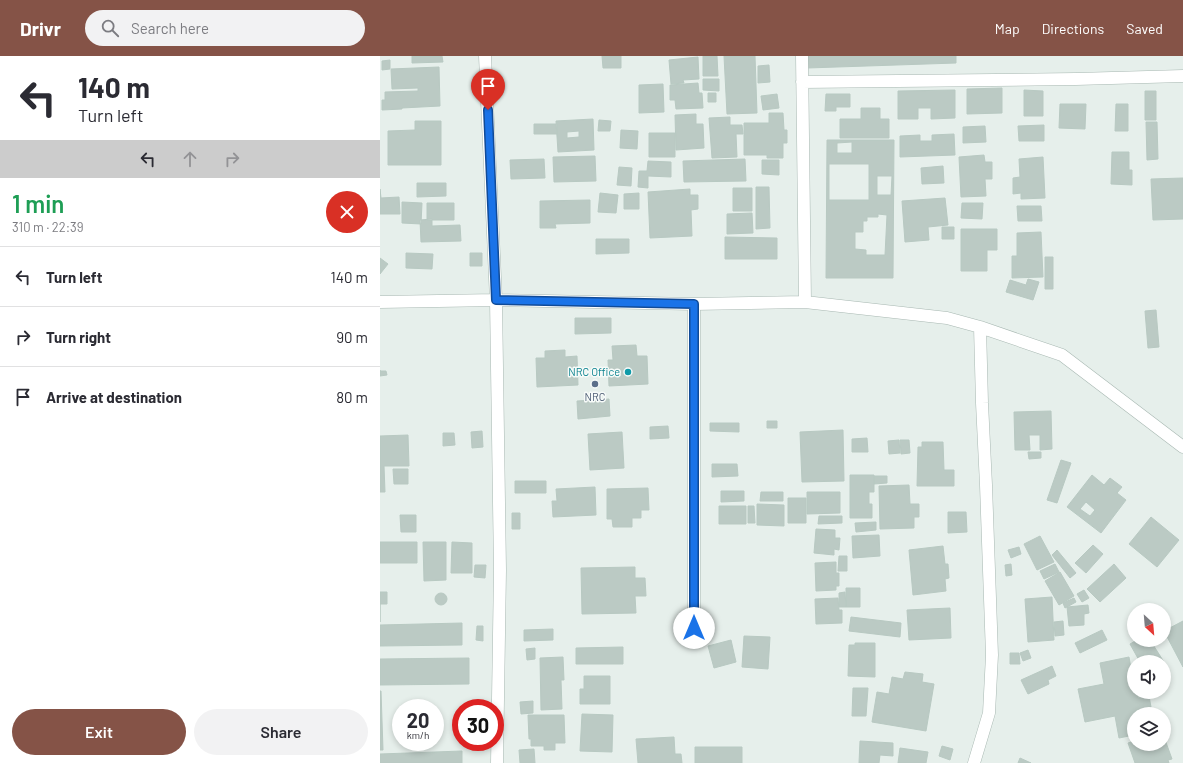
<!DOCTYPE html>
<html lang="en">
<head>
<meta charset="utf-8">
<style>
	body { margin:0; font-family:Barlow,sans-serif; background:#f2f2f3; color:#2b2b33; height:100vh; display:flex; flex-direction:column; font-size:15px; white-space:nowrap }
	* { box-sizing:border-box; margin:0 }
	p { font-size:13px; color:#7c7c81 }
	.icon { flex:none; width:22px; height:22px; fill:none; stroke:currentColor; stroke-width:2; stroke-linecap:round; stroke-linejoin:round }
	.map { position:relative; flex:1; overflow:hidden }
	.sheet { display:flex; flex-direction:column; background:#fff; width:380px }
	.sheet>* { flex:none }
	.top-card { background:#fff; color:#2b2b33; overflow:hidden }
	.needle { width:26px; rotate:154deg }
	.fabs { position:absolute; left:747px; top:547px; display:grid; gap:8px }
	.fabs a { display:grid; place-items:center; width:44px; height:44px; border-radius:50%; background:#fff; box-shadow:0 2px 6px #0003; font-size:20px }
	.speed { position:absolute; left:12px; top:643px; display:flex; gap:8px; font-size:20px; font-weight:700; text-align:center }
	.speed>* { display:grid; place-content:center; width:52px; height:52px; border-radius:50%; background:#fff; box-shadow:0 2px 6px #0003; line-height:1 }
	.speed small { font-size:10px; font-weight:400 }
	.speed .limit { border:6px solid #d22; background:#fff; color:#111 }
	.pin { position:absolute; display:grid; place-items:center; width:34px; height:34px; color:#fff; margin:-41px -17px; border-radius:50% 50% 50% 0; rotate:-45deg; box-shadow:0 0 4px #0007 }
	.pin .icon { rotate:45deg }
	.me { position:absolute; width:44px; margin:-22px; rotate:0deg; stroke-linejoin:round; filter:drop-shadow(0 0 3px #0008) }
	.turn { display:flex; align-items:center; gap:14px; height:84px; padding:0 12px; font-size:18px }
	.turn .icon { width:52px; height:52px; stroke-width:2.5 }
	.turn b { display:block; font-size:28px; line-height:34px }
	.lanes { display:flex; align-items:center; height:38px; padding:0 12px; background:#0003; justify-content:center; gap:20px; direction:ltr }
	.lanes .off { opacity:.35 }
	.round { display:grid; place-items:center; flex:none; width:42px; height:42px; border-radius:21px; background:#f2f2f3 }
	.summary { display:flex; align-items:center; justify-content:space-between; height:68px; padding:0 12px }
	h1 { font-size:24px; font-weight:600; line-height:30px; color:#1e9e55 }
	.cta { display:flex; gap:8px; margin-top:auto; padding:8px 12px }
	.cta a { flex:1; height:46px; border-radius:24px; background:#855347; color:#fff; font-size:16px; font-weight:600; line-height:46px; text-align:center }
	.cta a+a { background:#f2f2f3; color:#2b2b33 }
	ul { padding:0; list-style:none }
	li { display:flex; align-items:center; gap:12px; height:60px; padding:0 12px; border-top:1px solid #e1e1e2 }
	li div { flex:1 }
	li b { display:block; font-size:15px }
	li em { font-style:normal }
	header { display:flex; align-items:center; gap:24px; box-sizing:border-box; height:56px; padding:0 20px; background:#855347; color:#fff }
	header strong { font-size:19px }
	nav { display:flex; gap:22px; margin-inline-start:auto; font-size:14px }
	.search { width:280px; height:36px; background:#f2f2f3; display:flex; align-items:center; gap:10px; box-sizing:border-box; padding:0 14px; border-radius:22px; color:#7c7c81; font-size:15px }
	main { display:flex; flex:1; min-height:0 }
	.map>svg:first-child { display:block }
	.building { fill:#bbcac4; stroke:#b8c9c2; fill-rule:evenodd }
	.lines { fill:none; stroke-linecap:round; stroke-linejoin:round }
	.minor-casing { stroke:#a8b8b2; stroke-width:13 }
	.minor { stroke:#fff; stroke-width:12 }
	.route-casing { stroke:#114b97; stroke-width:10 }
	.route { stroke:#1a73e8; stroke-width:7 }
	.culture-dot { fill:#0f9aa8; stroke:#f7fbf9; stroke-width:1.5 }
	.service-dot { fill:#5c6f8a; stroke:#f7fbf9; stroke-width:1.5 }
	.labels { text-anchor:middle; stroke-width:3; stroke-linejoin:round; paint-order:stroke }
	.culture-label { font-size:11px; fill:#0d838f; stroke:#f7fbf9; text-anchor:end }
	.service-label { font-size:11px; fill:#4e5e75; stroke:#f7fbf9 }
</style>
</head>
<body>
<header>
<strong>Drivr</strong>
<div class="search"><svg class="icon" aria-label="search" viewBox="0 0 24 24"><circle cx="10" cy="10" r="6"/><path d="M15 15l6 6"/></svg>Search here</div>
<nav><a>Map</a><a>Directions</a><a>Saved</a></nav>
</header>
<main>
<section class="sheet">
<div class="top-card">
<div class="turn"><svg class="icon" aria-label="left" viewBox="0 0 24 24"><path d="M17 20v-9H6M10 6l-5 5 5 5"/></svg><div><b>140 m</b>Turn left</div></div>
<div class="lanes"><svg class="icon" aria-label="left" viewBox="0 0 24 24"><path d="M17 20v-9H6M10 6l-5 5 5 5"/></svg><svg class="icon off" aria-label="ahead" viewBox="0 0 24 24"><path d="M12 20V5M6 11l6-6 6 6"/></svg><svg class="icon off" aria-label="right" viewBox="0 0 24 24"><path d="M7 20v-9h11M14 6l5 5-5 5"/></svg></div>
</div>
<div class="summary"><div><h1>1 min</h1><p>310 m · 22:39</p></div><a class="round" style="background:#d93025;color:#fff"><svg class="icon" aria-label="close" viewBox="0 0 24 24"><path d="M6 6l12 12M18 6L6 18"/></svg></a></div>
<ul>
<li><svg class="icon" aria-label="left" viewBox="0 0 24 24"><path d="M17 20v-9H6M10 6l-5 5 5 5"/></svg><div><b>Turn left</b></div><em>140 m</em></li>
<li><svg class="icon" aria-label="right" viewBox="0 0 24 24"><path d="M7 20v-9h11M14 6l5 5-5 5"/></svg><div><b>Turn right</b></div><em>90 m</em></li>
<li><svg class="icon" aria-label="arrive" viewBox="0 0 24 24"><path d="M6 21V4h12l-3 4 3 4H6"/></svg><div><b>Arrive at destination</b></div><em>80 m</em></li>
</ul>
<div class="cta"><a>Exit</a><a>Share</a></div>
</section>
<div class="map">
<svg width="803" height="707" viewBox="0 0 803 707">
	<rect width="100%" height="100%" fill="#e6efeb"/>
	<!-- building -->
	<path class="building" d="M32 0H62L63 6 32 7Z
		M222 0H241V12H223Z
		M323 0H337L338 20H323Z
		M344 0H375L377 57 347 58Z
		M428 0H576V7L427 12Z
		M318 1 319 23 303 24 304 27 291 28 289 4Z
		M10 4V13L2 14V5Z
		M389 9 390 26 378 27V10Z
		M59 11 60 50 22 52V53L2 54V44H5V36L38 35V32L12 33 11 13Z
		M323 23H339V35L323 34Z
		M318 27 319 37H322L323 52 296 53 295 44H290V29Z
		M283 28 284 56 259 57V29Z
		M622 32V57L587 58V33Z
		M575 34V62L551 63V52H538V63H518V35Z
		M644 34 663 35V60H644Z
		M765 35H776V64H765Z
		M328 37H336V46H328Z
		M397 38 399 52 383 54 381 40Z
		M446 38H470V51H456V55H445Z
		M680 48H706L705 73 679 72Z
		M736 48H748V75H735Z
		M481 52H500V63H509V82H460V63H481Z
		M389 57H403L404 74H407V87H403V102H387V99H364V67H389Z
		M316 58V68H323L324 92 296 94 295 59Z
		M350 61V69H362L363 78H356L357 101 332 102 329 62Z
		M213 63 214 94 178 96 176 65ZM199 75V81L187 82V76Z
		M219 64 231 65 230 75H218Z
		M35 65H61V109H8V75L35 74Z
		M766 66H777L778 103 767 104Z
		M154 68H177V78H154Z
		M664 69V85H639L638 70Z
		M605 70 606 86 583 87V71Z
		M241 74 258 75 257 93 240 92Z
		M269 77H295V101H269Z
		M574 78 575 99 520 101V80L540 79V85H552V79Z
		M447 84H514L513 222H446Z
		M472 86V97H457V87Z
		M732 96H749V114H752V129L731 128Z
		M604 99 605 106H612V123H605L606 140 581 141 579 101Z
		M215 100 216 125 174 126 173 101Z
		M663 101 665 142 641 143V137L633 138V122L640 121 639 103Z
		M164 103 165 122 131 123 130 104Z
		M365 103 366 125 304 126 303 105Z
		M382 104H399V119L382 118Z
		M268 105 291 106V121L268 120V132L258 131 259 115H267Z
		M449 108H489V144H449Z
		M563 110 564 127 542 128 541 112Z
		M239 111 252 112 251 130 237 129Z
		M497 120H512L511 139H497Z
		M803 122V163L773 164 771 123Z
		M37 127H66V140L37 141Z
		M376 131H389L390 172 376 173Z
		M353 132H372V155H353Z
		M0 133 1 142 19 141 20 158H0Z
		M310 133V139H318V153L311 154 312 180 270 182 268 136Z
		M220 137 238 139 236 157 218 156Z
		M259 137V153H244V138Z
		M565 142 568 169 548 171 549 184 525 186 522 145Z
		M210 144V167L175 168 176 172H160V145Z
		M22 146 42 147 41 168 22 167Z
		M47 147H74V164H47Z
		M582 147H603L602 163 581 162Z
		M637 150H661L662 165H638Z
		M372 157 373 177 347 178V158Z
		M498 158 507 159 505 199H486V194L475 193V176H483V165H487V161H498Z
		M52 163V170L80 169 81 185 41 186 40 164Z
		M562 171H574V183H562Z
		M581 173H617V194H607V215H581Z
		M661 176 663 221 632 222V200H637V177Z
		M345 181 397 182V203H345Z
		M216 183H249V197L216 198Z
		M26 197 53 198 52 213 26 212Z
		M90 197H102V210H90Z
		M665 201H673V233H665Z
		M0 202 8 208 0 218Z
		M648 223 659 226 653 244 626 236 630 224 646 229Z
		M776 254 779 291 768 292 765 255Z
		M195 262H231V277L195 278Z
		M256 289 257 300H267L268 328 229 330 228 304H233L232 290Z
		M185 294V301L197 300 198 329 157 331 156 302H165V295Z
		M0 314V315H6L7 319 0 320Z
		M229 343 230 360 198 363 197 345Z
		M671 355 672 393 660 394V379H649L650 394H635L634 356Z
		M387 365H397V372H387Z
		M330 367H359V376L330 375Z
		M288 370 289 382 270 383V371Z
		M463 374 464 425 422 426 420 376Z
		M102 375 103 391 92 392 91 376Z
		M242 376 244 412 210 414 208 378Z
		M63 377H74L75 389 63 390Z
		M28 379 29 410H4L5 436H0V380Z
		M487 382 488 396H472V383Z
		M519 384 520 397 509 398 508 385Z
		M520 384H529L530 397 521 398Z
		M542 386H563L564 414H574V430H537L538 391H542Z
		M648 396H661V402L649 403Z
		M681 404 691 407 677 447 667 444Z
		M332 408H357L358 420 332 421Z
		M13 413H28V428H14Z
		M470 419H494V436H489V448H492V462H470Z
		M712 419 724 429 730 422 742 431 737 437 746 444 721 477 687 451ZM706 446 715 454 710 460 700 453Z
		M494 420H507V427L494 428Z
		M135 425H166V437H135Z
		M529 429 530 448H539V461H534V472L500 473 499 430Z
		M215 431 216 459 173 461 172 445H177L176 433Z
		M268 432 269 454H261V462H252V471H233L232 463H227V433Z
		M341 435H364V445L341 446Z
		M381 436H403V445H380Z
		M427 436H460V457L427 458Z
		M408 442H426V467H408Z
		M377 448 404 449V470L377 469Z
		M339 450H366V468H339Z
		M368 450H374L375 467H368Z
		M568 456H586L587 476 568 477Z
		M132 457H140V473H132Z
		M20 459H36V476H21Z
		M439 460H462V467L438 468Z
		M771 461 799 484 777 511 749 488Z
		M496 466V474L476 476 475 467Z
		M436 473 455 474V482H460L459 494 454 493V499L434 497Z
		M499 479 500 500 473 502 472 480Z
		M660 480 674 506 657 514 644 488Z
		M0 486H37V507H0Z
		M43 486H66V524L44 525Z
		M72 486 92 487V517H71Z
		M713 489 723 498 706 517 695 507Z
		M563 490 565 508H568L569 522 565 523 566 535 533 539 529 494Z
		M639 491 641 498 631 502 628 494Z
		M677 494 696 517 690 522 672 499Z
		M459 500H467V515H458Z
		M456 506V517H459V530H456V534L436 535 435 507Z
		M631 508 632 519 626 520 625 509Z
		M675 508 679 516 664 523 660 515Z
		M734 508 746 522 720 546 707 533Z
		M95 509H106L105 522 94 521Z
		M255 511V522H265L266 540H255L256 557 202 558 201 512Z
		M680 516 694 540 679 549 665 525Z
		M466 532H480V551H466Z
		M704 534 709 542 702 546 697 538Z
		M0 536H7V548H0V566Z
		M465 536 466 551H459V537Z
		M55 543a6 6 0 1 1 12 0a6 6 0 1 1-12 0Z
		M672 541 674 584 648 586 645 543Z
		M458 542 459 554H462V567L436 568 435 543Z
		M694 542 696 546 685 552 683 547Z
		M708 549 709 557 704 558V569L689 570 687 551Z
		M570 552 571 582 529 584 527 554Z
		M471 561 521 567 520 581 469 575Z
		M683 565 684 579 675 580 674 566Z
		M803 565V611L784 575Z
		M82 567V589L0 590V569Z
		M97 570H103V585L96 584Z
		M173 573V584L144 585V574Z
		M722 574 727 584 700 597 695 587Z
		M364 580 390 581 388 613 362 611Z
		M351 584 356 606 334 612 328 590Z
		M757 584H770L784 606H760L750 588Z
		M475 587H495V621L468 620 469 589H475Z
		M243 591V608H196V592Z
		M155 592V603L147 604 146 593Z
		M648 594 651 602 643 605 640 597Z
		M630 597H639L640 608H630Z
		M183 601 184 624H181L182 653 161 654 160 602Z
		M749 601 753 624H754V636H769L770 637 758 639V642L769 640 771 651 756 654 757 658H754V679L739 682 735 660 705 666 698 633 724 628 720 607Z
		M89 602V628L0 629V603Z
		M672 610 676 620 668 624 669 628 648 638 641 624Z
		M525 616 543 618 542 626 554 628 546 675 492 666 497 636 509 638 512 621 523 623Z
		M204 620H230V648H200V633H204Z
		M473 632H488L486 660H472Z
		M0 635H1L3 694H0Z
		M153 645V657L141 658 140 646Z
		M202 658 233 659 232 696 200 695Z
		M148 659H184L185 687H175V694H164V690H151V683H149Z
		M294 681 295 698H301L302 707H258L256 683Z
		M784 681 792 703 788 704 789 707H755L748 687 754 685V688H784Z
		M480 685 513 687V700L500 699 499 707H479Z
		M562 690 573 693 570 704 559 700Z
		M315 691H362V707H315Z
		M520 692 548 696 546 707H518Z
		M154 693 155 707H140L139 694Z
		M82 695V707H0V698Z
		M640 702 651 707H638Z"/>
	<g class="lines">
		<!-- minor casing -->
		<g class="minor-casing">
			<path id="minor" d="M105 0 116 244 120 514 117 707
				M422 0 425 246
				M422 26 696 23 803 20
				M0 246 116 244 314 248 425 246 567 262 600 271 682 299 803 391
				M314 248V572
				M594 707 609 657 612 599 606 429 602 347 600 271"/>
		</g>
		<!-- minor -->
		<use href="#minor" class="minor"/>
	</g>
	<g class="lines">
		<!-- route casing -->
		<g class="route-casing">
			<path id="route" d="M108 54 116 244 314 248V572"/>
		</g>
		<!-- route -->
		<use href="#route" class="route"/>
	</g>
	<!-- markers -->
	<circle class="culture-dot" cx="248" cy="316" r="4"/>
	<circle class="service-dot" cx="215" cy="328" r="4"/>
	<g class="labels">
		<!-- culture labels -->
		<g class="culture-label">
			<text x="240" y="320">NRC Office</text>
		</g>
		<!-- service labels -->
		<g class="service-label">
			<text x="215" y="345">NRC</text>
		</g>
	</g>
</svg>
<div class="fabs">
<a><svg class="needle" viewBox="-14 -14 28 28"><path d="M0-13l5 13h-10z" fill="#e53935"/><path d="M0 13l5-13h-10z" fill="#7c7c81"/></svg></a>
<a><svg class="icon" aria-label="sound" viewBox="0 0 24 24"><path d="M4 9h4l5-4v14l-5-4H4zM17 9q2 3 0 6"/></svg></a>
<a><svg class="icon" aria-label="layers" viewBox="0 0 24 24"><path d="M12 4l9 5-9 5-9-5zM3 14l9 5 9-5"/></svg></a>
</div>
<div class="speed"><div>20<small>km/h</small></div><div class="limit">30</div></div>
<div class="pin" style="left:108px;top:54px;background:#d93025"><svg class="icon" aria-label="arrive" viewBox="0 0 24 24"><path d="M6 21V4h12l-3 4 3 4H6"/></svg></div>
<svg class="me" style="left:314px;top:572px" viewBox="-20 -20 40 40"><circle r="19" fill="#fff"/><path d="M0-13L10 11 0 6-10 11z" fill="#1a73e8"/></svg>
</div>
</main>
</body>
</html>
